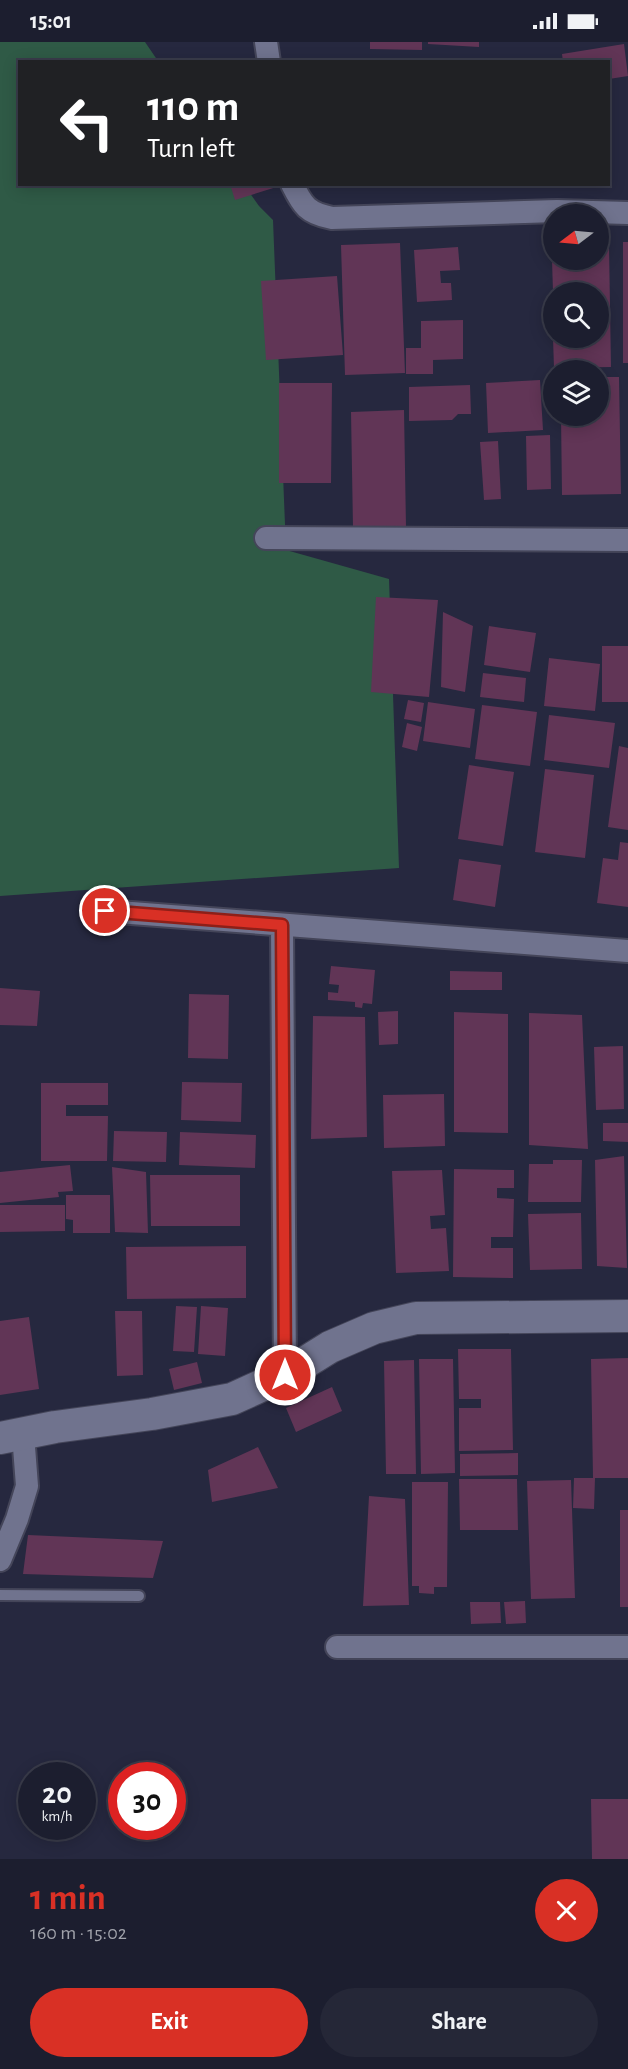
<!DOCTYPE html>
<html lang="en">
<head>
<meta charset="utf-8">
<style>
	body { margin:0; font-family:"Alegreya Sans",sans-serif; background:#252737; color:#f1f3f6; height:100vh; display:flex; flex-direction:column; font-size:22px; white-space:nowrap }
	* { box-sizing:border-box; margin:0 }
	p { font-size:20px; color:#a0a2aa }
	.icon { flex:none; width:33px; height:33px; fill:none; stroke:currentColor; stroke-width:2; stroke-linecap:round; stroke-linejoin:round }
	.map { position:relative; height:1817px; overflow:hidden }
	.drawer { display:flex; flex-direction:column; background:#1c1e2f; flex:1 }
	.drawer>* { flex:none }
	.top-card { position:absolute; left:18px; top:18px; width:592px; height:126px; border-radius:0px; box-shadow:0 3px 15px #0003,0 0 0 2px #3a3c4b; background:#202124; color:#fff; overflow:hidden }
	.needle { width:39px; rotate:254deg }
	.fabs { position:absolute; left:543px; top:162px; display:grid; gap:12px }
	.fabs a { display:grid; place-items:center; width:66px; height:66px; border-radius:50%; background:#1c1e2f; box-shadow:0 3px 15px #0003,0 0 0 2px #3a3c4b; font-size:30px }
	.speed { position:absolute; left:18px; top:1720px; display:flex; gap:12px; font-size:30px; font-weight:700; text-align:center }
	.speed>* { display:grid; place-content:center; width:78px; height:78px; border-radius:50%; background:#1c1e2f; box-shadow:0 3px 15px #0003,0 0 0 2px #3a3c4b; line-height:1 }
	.speed small { font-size:15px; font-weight:400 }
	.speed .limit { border:9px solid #d22; background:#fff; color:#111 }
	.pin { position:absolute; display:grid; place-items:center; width:51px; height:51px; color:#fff; margin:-26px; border:3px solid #fff; border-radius:50%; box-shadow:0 2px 6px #0007 }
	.me { position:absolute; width:66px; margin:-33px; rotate:0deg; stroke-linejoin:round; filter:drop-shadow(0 0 4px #0008) }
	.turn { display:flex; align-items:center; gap:21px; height:126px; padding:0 30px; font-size:27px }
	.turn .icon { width:78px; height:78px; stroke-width:2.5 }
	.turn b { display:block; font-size:42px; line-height:51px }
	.round { display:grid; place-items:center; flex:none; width:63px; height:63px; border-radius:32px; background:#252737 }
	.head { display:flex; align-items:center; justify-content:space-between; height:102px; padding:0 30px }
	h1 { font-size:36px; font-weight:700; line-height:45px; color:#d93025 }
	.primary-button { display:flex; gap:12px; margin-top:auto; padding:12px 30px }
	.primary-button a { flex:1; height:69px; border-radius:36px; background:#d93025; color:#fff; font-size:24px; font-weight:700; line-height:69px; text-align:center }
	.primary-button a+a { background:#252737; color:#f1f3f6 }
	.status { display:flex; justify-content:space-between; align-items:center; height:42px; padding:0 30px; background:#1c1e2f; direction:ltr }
	.status svg { height:16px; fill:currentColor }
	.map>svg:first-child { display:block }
	.green { fill:#2f5a46 }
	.building { fill:#613556 }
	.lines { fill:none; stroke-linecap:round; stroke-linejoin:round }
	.lane-casing { stroke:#444559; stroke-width:14 }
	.street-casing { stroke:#444559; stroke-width:26 }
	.secondary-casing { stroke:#444559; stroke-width:34 }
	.lane { stroke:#70738e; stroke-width:10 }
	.street { stroke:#70738e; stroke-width:22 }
	.secondary { stroke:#70738e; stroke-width:32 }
	.route-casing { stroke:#8d1f18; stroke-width:15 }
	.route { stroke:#d93025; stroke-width:10 }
</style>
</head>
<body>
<div class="status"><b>15:01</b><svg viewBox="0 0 49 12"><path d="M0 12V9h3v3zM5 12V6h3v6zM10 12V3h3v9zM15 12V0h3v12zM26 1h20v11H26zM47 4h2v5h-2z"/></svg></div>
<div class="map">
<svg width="628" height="1817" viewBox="0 0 628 1817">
	<rect width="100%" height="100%" fill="#26283f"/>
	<!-- green -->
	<path class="green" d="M0 0H145L158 19 20 20V142L244 143 259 164 273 178 286 508 389 537 399 826 0 854Z"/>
	<!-- building -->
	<path class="building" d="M370 0H422V8L370 7Z
		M428 0H479V5L428 2Z
		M624 2 628 34 609 37V20H563L562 12Z
		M230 142H283V143L235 158Z
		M623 200H628V321H623Z
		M400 201 405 331 345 333 341 203Z
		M598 203H609L611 325 554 326 553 296H598V250H553L552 218H598Z
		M458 205 460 228 440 229 441 241H451L452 258 417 260 414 208Z
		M337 234 343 313 266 318 261 239Z
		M463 278V317L433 318V332H406V306H421V279Z
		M598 335H619L621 452 562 453 561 374H598Z
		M540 338 543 388 488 391 486 341Z
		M279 341H332L331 441H279Z
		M470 343 471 372H458L452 378 409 379V345Z
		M404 368 406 485 353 486 351 370Z
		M550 393 551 447 527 448 526 394Z
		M498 399 501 457 484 458 480 400Z
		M376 555 438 558 429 655 371 650Z
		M443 570 473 584 465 650 441 645Z
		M489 584 536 591 530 630 484 623Z
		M602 604H628V660H602Z
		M549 616 600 622 595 669 544 664Z
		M483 631 526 636 524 660 480 655Z
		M408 658 424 661 421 680 404 677Z
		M428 660 475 667 470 706 423 699Z
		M482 663 537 670 530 724 475 717Z
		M549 673 615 681 609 726 544 718Z
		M407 681 422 685 417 709 402 705Z
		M619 704 628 706V788L608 785Z
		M469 723 514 730 503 804 458 797Z
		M545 727 594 733 585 816 535 810Z
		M620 800 628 801V865L597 861 603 816 618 818Z
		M459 817 501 823 495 865 453 858Z
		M331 924 375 928 372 962 363 961 362 966 355 965V960L328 958V950L338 951 339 943 329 942Z
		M450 929 502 930V948H450Z
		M0 946 40 949 37 984 0 983Z
		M189 952 229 953 228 1017 188 1016Z
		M398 969V1002L379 1003 378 970Z
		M454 970 508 972V1091L454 1090Z
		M529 971 582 973 588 1107 529 1103Z
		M313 974 365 975 367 1095 311 1097Z
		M623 1004 624 1067 596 1068 594 1005Z
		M182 1040 242 1041 241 1080 181 1078Z
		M41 1041H108V1063H66V1074H108L107 1119H41Z
		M444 1052 445 1104 384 1106 383 1053Z
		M603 1081H628V1100L603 1099Z
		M114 1089 167 1090 166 1120 113 1119Z
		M180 1090 256 1093 255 1126 179 1123Z
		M624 1114 627 1226 597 1224 595 1118Z
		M553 1118H582L581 1160H528L529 1122H553Z
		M70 1123 73 1149 58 1150 59 1155 0 1161V1130Z
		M112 1125 146 1130 148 1191 115 1190Z
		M454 1127 514 1128V1146H497V1156L514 1157 513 1195H491V1206H513V1236L453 1235Z
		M442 1128 445 1173 430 1174 431 1187 446 1186 449 1229 396 1231 392 1129Z
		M150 1133H240V1184H151Z
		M66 1153H110V1191H73V1178L66 1177Z
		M0 1163H65V1189L0 1190Z
		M581 1171 582 1227 530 1228 528 1172Z
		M246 1204V1256L127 1257 126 1205Z
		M176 1264 197 1265 194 1310 173 1309Z
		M201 1264 228 1266 225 1314 198 1312Z
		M115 1269H142L143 1333 117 1334Z
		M29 1275 39 1347 0 1353V1279Z
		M458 1307H511L513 1408 459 1409V1366H481V1357H459Z
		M628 1316V1436H595L594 1467 573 1466 574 1436H593L591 1317Z
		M419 1317H453L455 1431 421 1432Z
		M414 1318 416 1432H386L384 1319Z
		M197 1320 202 1341 174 1348 169 1327Z
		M332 1345 342 1369 296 1390 286 1366Z
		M258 1405 278 1446 212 1460 208 1428Z
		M518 1411V1433L460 1434V1412Z
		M459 1437H517L518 1488H460Z
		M571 1438 575 1556 531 1557 527 1439Z
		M412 1440H448L447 1545H434V1552L419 1551V1544H412Z
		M369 1454 405 1457 409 1563 363 1564Z
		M620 1468H628V1565H620Z
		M28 1493 163 1499 153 1536 23 1532Z
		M525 1559 526 1581 506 1582 504 1560Z
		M470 1560H500L501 1581 471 1582Z
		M591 1757H628V1817H592Z"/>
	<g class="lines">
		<!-- lane casing -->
		<g class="lane-casing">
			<path id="lane" d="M0 1553 139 1554"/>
		</g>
		<!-- street casing -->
		<g class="street-casing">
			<path id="street" d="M266 0 269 20
				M292 142C303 164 307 171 332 176L557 169 628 171
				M266 496 628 498
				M105 869 628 909
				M282 883 285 1333
				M0 1518 17 1477 27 1444 23 1392
				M337 1605H628"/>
		</g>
		<!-- secondary casing -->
		<g class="secondary-casing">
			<path id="secondary" d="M0 1396 55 1385 152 1372 232 1357 285 1333 330 1305 374 1286 416 1276 628 1274"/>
		</g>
		<!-- lane -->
		<use href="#lane" class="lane"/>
		<!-- street -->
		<use href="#street" class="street"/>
		<!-- secondary -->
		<use href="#secondary" class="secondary"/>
	</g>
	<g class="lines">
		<!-- route casing -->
		<g class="route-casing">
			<path id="route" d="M105 869 282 883 285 1333"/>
		</g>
		<!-- route -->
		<use href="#route" class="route"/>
	</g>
</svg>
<div class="fabs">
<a><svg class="needle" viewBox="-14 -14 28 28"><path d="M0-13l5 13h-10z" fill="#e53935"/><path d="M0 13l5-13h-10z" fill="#a0a2aa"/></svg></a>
<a><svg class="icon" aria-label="search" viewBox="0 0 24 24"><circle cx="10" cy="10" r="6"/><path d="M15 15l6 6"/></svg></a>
<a><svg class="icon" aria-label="layers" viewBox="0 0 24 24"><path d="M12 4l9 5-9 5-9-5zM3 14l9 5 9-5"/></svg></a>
</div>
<div class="speed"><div>20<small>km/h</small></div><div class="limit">30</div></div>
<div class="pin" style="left:105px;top:869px;background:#d93025"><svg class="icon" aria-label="arrive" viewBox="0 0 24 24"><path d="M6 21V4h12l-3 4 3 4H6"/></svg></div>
<svg class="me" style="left:285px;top:1333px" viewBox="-20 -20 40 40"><circle r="17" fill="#d93025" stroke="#fff" stroke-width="3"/><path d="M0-11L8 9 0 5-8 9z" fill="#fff"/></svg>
<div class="top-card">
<div class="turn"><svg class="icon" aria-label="left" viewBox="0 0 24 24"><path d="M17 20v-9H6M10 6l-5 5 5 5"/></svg><div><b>110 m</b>Turn left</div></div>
</div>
</div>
<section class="drawer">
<div class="head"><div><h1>1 min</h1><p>160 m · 15:02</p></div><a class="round" style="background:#d93025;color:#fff"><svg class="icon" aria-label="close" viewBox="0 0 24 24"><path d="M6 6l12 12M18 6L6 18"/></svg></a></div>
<div class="primary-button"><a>Exit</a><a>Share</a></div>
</section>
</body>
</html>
